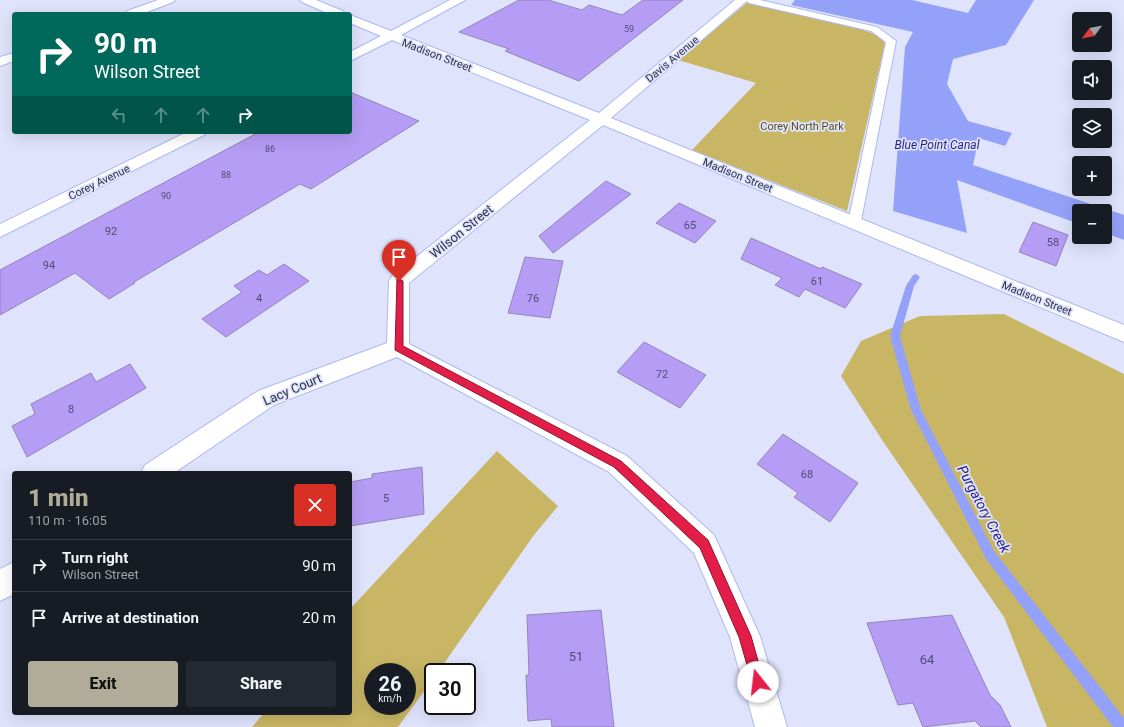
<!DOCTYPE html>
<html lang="en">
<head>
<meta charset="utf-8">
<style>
	body { margin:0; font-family:Roboto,sans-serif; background:#242831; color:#f1f3f6; height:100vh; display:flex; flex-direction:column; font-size:15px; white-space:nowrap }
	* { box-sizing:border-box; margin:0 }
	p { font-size:13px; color:#9ea1a6 }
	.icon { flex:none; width:22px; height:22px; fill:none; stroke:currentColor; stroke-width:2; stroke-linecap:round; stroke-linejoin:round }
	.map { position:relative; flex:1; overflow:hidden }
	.side { position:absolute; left:12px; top:471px; width:340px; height:244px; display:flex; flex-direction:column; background:#171b24; border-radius:4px; box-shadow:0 4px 16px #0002 }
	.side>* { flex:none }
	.banner { position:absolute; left:12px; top:12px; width:340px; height:122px; border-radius:4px; box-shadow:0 4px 16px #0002; background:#00695c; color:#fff; overflow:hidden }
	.needle { width:26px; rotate:238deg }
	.tools { position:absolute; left:1072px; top:12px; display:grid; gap:8px }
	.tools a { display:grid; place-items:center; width:40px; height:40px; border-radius:4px; background:#171b24; box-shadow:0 4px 16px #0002; font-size:20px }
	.speed { position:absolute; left:364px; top:663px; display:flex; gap:8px; font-size:20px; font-weight:700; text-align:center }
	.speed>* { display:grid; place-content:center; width:52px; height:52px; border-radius:50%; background:#171b24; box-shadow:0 4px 16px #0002; line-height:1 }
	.speed small { font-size:10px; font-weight:400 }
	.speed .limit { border:2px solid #111; border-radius:6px; background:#fff; color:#111 }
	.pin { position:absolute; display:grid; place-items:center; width:34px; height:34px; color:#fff; margin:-41px -17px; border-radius:50% 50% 50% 0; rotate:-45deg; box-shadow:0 0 4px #0007 }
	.pin .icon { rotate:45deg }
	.me { position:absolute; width:44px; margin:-22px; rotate:344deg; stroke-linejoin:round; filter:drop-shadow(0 0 3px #0008) }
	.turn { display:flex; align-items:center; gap:14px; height:84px; padding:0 16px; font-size:18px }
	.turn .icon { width:52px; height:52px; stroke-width:2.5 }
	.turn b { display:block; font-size:28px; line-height:34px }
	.lanes { display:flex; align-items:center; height:38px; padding:0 16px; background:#0003; justify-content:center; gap:20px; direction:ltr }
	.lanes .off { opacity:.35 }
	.round { display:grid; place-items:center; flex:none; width:42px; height:42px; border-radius:4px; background:#242831 }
	.summary { display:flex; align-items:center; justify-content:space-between; height:68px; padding:0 16px }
	h1 { font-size:24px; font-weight:800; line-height:30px; color:#b1ac97 }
	.cta { display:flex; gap:8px; margin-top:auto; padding:8px 16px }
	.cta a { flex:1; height:46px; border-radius:4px; background:#b1ac97; color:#111; font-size:16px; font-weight:800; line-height:46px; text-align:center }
	.cta a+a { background:#242831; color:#f1f3f6 }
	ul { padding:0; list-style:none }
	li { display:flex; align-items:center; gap:12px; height:52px; padding:0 16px; border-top:1px solid #363941 }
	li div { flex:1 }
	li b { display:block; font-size:15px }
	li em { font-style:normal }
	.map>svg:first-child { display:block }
	.green { fill:#c9b665; fill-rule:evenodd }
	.water { fill:#94a1f8 }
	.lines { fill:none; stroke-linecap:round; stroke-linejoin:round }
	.stream { fill:#94a1f8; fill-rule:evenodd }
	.building { fill:#b59cf4; stroke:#9384bc }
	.lane-casing { stroke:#adb8f2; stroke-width:2 }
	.street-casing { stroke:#adb8f2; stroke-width:2 }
	.lane { fill:#fff; fill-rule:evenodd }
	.street { fill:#fff; fill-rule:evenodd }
	.route { fill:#e11d48; stroke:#92132f }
	.labels { text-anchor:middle; stroke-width:3.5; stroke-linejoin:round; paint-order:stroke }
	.far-number-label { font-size:9px; fill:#4f4c74 }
	.far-street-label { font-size:11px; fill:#2d3149; stroke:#dfe4fc }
	.far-park-label { font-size:11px; fill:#594f24; stroke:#dfe4fc }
	.number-label { font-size:11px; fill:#4f4c74 }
	.far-water-label { font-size:12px; font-style:italic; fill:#261f81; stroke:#dfe4fc }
	.street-label { font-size:13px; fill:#2d3149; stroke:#dfe4fc }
	.near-number-label { font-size:13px; fill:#4f4c74 }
	.water-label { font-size:14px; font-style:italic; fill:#261f81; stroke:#dfe4fc }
</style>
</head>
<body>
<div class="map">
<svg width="1124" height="727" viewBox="0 0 1124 727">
	<rect width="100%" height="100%" fill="#dfe4fc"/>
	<!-- green -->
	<path class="green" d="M748 2 863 30 877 35 885 43 847 211 692 150 756 83 678 60Z
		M1004 314 1124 374V727H1047L1004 617 884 443 841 376 861 341 920 316Z
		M497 451 558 506 534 535 438 672H433V679L398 727H252L264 713H350V609ZM373 672H407V706H373Z"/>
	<!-- water -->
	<path class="water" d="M795 0H912L968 13 976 0H1034L1006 45 953 59 947 84 968 121 1012 133 1005 146 979 138 973 165 1124 215V240L1105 233V211H1079V224L957 180 967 233 893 211 905 47 913 32 791 5Z"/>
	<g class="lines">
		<!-- stream -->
		<path class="stream" d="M916 274 920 277 914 286 900 336 921 410 994 551 1124 718V727H1113L986 559 911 410 890 336 906 286 913 275Z"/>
	</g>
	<!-- building -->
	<path class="building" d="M519 0H548L582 10 589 5 622 15 643 0H683L579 81 505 51 509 49 459 32Z
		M350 92 419 121 311 189 300 184 134 282 135 283 109 299 75 273 0 315V270L259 132H350Z
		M606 181 631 194 553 253 539 236Z
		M679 203 716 221 695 243 656 223Z
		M1033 222 1068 235 1056 266 1019 252Z
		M751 238 821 269 822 267 862 284 845 308 805 289 799 297 775 285 782 278 741 259Z
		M525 257 563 261 550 318 508 313Z
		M284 264 309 281 226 337 202 319 242 292 234 286 259 270 267 275Z
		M644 342 706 375 680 408 617 372Z
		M130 364 146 388 27 457 12 426 35 414 31 404 91 373 96 382Z
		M783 434 858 483 830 522 794 497 798 493 757 464Z
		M422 467 424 514 350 526V482L372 478V474Z
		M601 610 614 727H552L551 719 528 721 526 675H529L527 615Z
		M952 615 990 695 1000 705 1011 727H981L975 721 923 727 913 703 898 705 867 623Z"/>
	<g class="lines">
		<!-- lane casing -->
		<g class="lane-casing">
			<path id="lane" d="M745 0H760L877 27 896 41 860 226H850L848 223 886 42 871 31 749 3Z"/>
		</g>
		<!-- street casing -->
		<g class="street-casing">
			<path id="street" d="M158 0H175L173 2 142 14H125L127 11Z
				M300 0H316L343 11 345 14H329L302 2Z
				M450 0H465L401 35 599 113 735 0H748L611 118 1124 325V342L603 125 409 283V344L627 456 714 535 760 636 787 727H755L730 637 694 553 609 472 397 357 274 405 174 473H141L145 465 258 391 387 343 389 281 392 276 590 120 392 40 350 61V52L381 36 350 23V15L391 31Z
				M14 53V61L0 66V57Z
				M187 132H207L204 135 0 237V224Z
				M14 562V594L0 601V569Z"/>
		</g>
		<!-- lane -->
		<use href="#lane" class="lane"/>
		<!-- street -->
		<use href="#street" class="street"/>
	</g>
	<!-- route -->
	<path class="route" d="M397 279H399L403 281V346L621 461 708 540 751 636 764 682 762 686 758 688 753 686 739 637 700 548 614 467 395 350Z"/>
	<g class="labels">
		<!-- far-number labels -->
		<g class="far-number-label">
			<text x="629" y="32">59</text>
			<text x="270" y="152">86</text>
			<text x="226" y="178">88</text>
			<text x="166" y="199">90</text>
		</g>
		<!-- far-street labels -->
		<g class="far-street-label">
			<text transform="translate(437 55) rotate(21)" y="4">Madison Street</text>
			<text transform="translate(672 59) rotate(-40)" y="4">Davis Avenue</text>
			<text transform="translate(738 175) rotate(22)" y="4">Madison Street</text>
			<text transform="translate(99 182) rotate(-26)" y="4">Corey Avenue</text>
			<text transform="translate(1037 298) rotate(22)" y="4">Madison Street</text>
		</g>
		<!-- far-park labels -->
		<g class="far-park-label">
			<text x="802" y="130">Corey North Park</text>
		</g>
		<!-- number labels -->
		<g class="number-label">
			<text x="690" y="229">65</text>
			<text x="111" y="235">92</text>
			<text x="1053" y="246">58</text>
			<text x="49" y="269">94</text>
			<text x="817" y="285">61</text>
			<text x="259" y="302">4</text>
			<text x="533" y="302">76</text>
			<text x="662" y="378">72</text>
			<text x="71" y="413">8</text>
			<text x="807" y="478">68</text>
			<text x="386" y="502">5</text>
		</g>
		<!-- far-water labels -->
		<g class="far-water-label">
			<text x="937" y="149">Blue Point Canal</text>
		</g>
		<!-- street labels -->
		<g class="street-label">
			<text transform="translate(461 231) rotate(-39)" y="5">Wilson Street</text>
			<text transform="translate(292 389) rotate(-23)" y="5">Lacy Court</text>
		</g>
		<!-- near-number labels -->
		<g class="near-number-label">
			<text x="576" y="661">51</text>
			<text x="927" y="664">64</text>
		</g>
		<!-- water labels -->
		<g class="water-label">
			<text transform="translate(984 509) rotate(62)" y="5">Purgatory Creek</text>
		</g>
	</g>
</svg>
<div class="tools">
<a><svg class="needle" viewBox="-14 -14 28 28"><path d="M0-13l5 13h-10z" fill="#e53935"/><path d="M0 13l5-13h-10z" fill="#9ea1a6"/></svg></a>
<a><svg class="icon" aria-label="sound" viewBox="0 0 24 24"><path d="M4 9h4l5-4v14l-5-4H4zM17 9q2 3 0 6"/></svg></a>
<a><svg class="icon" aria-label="layers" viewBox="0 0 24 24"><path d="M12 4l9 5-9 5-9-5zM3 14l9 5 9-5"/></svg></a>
<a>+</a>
<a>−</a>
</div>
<div class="speed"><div>26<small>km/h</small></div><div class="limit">30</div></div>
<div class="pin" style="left:399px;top:281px;background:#d93025"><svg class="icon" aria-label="arrive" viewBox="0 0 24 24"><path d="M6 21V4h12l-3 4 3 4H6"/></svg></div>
<svg class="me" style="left:758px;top:682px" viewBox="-20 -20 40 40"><circle r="19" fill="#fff"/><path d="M0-13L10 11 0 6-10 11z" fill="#e11d48"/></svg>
<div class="banner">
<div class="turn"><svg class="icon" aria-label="right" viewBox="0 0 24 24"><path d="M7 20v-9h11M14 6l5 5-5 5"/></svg><div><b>90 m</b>Wilson Street</div></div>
<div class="lanes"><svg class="icon off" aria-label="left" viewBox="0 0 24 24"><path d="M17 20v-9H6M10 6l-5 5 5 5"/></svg><svg class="icon off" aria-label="ahead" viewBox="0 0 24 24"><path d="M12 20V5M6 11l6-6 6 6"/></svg><svg class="icon off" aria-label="ahead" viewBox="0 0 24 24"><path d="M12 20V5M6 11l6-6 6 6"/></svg><svg class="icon" aria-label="right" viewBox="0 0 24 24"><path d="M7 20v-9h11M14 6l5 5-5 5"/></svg></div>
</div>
<section class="side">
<div class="summary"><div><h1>1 min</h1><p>110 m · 16:05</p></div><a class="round" style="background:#d93025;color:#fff"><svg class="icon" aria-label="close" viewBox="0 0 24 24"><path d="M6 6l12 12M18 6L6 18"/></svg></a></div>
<ul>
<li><svg class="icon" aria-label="right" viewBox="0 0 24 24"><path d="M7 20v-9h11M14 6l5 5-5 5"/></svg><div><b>Turn right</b><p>Wilson Street</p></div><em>90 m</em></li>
<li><svg class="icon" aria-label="arrive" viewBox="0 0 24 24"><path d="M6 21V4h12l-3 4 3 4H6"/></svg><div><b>Arrive at destination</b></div><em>20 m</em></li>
</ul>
<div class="cta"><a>Exit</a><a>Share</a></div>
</section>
</div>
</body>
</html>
